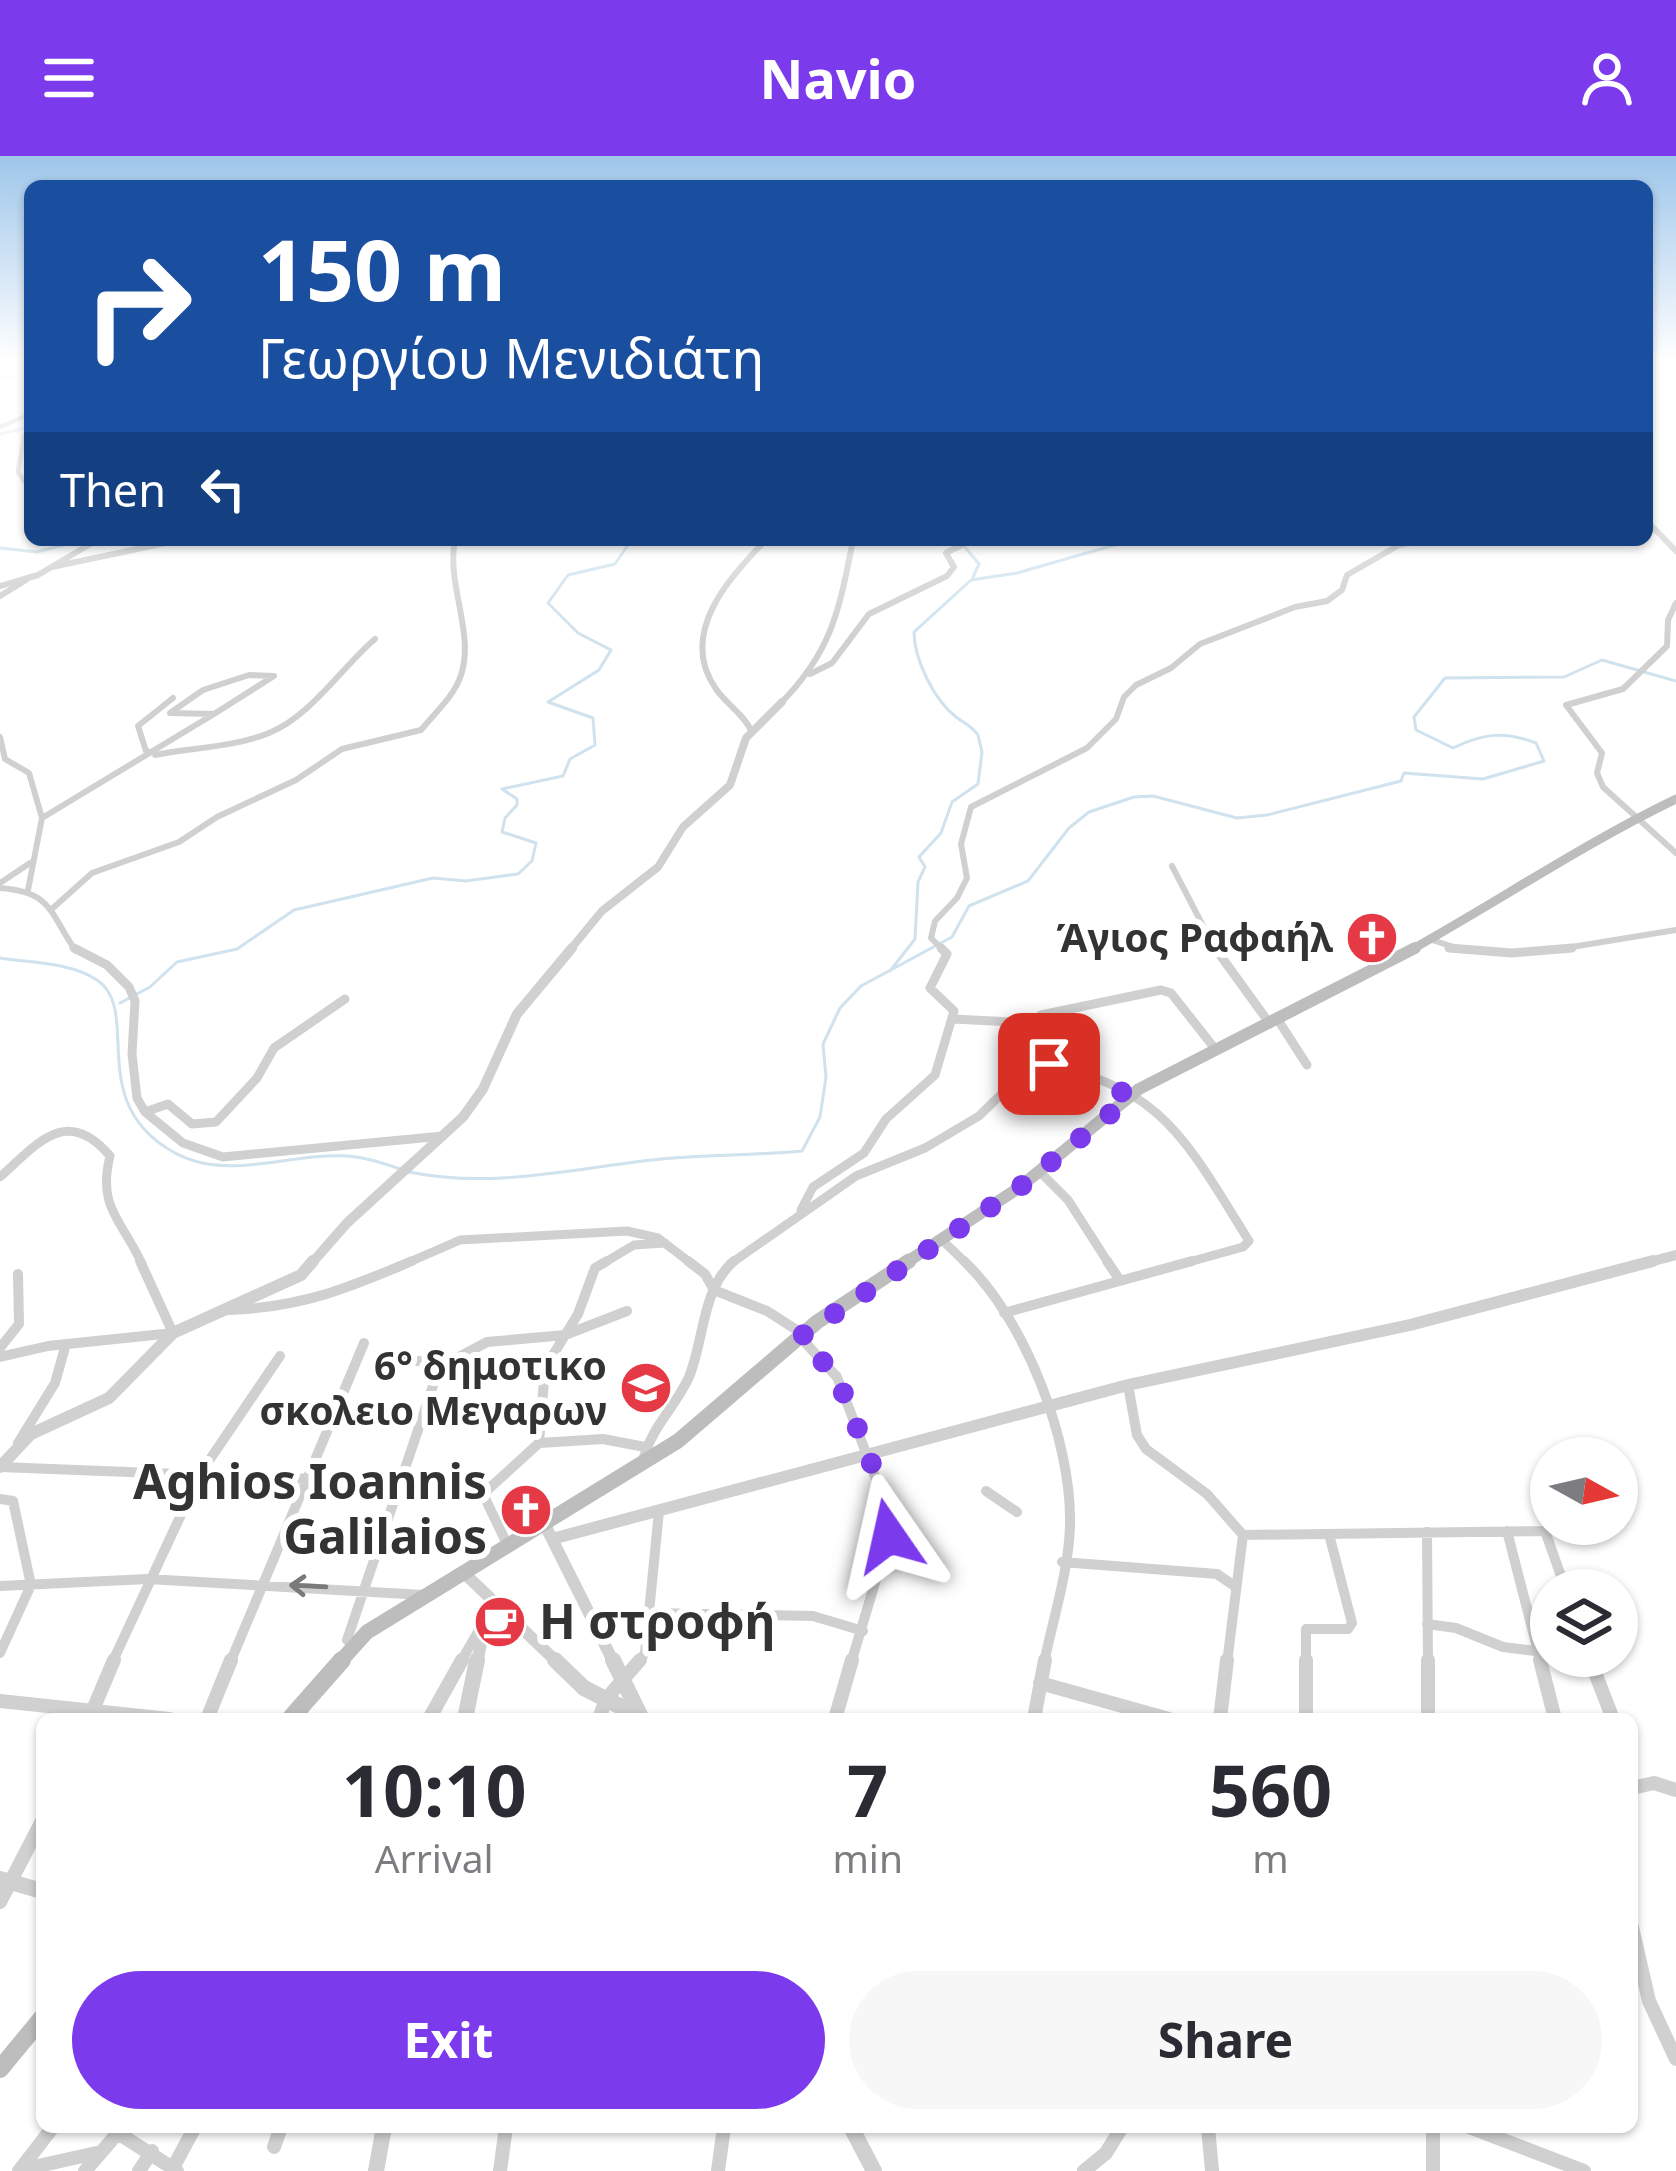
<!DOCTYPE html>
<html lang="en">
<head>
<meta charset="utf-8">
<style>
	body { margin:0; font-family:"Noto Sans",sans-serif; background:#f7f7f7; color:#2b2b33; height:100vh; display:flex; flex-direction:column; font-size:45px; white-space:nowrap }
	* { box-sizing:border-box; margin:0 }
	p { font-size:39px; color:#7c7c81 }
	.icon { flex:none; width:66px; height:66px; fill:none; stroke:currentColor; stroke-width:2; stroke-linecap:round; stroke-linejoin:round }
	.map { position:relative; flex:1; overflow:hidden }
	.panel { position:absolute; left:36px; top:1557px; width:1602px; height:420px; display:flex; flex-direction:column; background:#fff; border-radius:18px; box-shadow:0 3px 9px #0004 }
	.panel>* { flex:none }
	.banner { position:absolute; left:24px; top:24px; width:1629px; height:366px; border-radius:18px; box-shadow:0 3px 9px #0004; background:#1a4fa0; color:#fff; overflow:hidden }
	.needle { width:78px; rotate:98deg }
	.fabs { position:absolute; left:1530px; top:1281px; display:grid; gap:24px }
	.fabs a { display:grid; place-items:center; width:108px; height:108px; border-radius:50%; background:#fff; box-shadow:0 3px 9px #0004; font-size:60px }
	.pin { position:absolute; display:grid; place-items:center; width:102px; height:102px; color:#fff; margin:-51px; border-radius:24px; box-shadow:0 6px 18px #0006 }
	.me { position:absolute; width:132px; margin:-66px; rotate:349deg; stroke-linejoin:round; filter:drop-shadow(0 0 9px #0008) }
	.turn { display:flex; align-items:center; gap:42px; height:252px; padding:0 36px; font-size:54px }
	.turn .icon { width:156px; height:156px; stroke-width:2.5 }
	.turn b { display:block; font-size:84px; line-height:102px }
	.then { display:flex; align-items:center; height:114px; padding:0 36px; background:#0003; gap:24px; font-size:45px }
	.eta { display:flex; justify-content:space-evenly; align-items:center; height:204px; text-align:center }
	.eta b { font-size:72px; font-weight:700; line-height:84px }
	.action { display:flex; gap:24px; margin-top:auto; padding:24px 36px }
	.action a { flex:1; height:138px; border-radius:72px; background:#7c3aed; color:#fff; font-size:48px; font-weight:700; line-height:138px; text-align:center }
	.action a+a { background:#f7f7f7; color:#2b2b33 }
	header { display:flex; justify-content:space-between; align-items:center; height:156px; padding:0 36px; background:#7c3aed; color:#fff; font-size:54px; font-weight:700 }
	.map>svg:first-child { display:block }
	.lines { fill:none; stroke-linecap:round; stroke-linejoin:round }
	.stream { stroke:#cfe2ee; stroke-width:3 }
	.minor-far4 { stroke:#d0d0d0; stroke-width:4.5 }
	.minor-far3 { stroke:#d0d0d0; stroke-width:6 }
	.minor-far2 { stroke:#d0d0d0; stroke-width:9 }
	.minor-far1 { stroke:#d0d0d0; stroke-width:10 }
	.minor { stroke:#d0d0d0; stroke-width:14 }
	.tertiary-far4 { stroke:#d0d0d0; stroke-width:6 }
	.tertiary-far3 { stroke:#d0d0d0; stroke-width:8 }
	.tertiary-far2 { stroke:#d0d0d0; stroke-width:10 }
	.tertiary-far1 { stroke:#d0d0d0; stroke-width:12 }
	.tertiary { stroke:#d0d0d0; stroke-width:16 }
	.secondary-far3 { stroke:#bdbdbd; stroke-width:9 }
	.secondary-far2 { stroke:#bdbdbd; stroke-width:12 }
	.secondary-far1 { stroke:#bdbdbd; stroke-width:15 }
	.secondary { stroke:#bdbdbd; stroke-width:18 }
	.oneway { stroke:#7a7a7a }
	.route { stroke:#7c3aed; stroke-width:21; stroke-dasharray:0 37.8 }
	.labels { text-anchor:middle; stroke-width:12; stroke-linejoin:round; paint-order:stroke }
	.poi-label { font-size:39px; font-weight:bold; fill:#333; stroke:#fff; text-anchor:end }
	.near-poi-label { font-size:48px; font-weight:bold; fill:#333; stroke:#fff; text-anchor:end }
</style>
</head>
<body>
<header><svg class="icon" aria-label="menu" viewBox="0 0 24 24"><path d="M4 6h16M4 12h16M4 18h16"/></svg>Navio<svg class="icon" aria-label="person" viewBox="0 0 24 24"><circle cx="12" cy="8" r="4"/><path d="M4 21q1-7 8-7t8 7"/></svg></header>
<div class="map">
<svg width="1676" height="2015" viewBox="0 0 1676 2015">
	<rect width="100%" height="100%" fill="#fff"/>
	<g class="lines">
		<!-- stream -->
		<path class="stream" d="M0 224 30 214
			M0 278 30 271
			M959 384 979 408 973 421
			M0 392 37 396 82 384
			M0 802C31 807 70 806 97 824 143 855 83 947 175 997 228 1026 291 996 347 1000 365 1001 383 1007 400 1013
			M890 815 915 783 918 726 925 711 919 701 941 677 952 646 978 628 982 596 978 579C971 569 965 568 956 561 934 544 914 503 914 476L971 424 1017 417 1132 384
			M120 847 150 831 177 806 237 793 294 754 433 722 466 725 518 718 532 705 536 687 502 676 505 662 517 649V643L502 633 563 620 570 603 595 589 593 562 548 546 599 514 611 494 578 477 548 447 568 419 615 408 628 389 646 384
			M409 1016C491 1033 570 1013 652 1004 702 998 752 1000 802 995L820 961 826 921 823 888 840 852 861 830 952 781 969 750 1028 725 1069 672 1089 656 1134 641 1153 640 1237 662 1267 659 1401 625 1404 617 1483 623 1544 605 1536 587C1504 575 1484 577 1453 592L1416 574 1414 561 1445 522 1564 521 1602 504 1676 525"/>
		<!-- minor-far4 -->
		<path class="minor-far4" d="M0 271 30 258
			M30 274 24 280 18 316 30 334"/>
		<!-- minor-far3 -->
		<path class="minor-far3" d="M1647 365 1676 395
			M980 384H1035
			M52 411 180 384
			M0 440 26 424
			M1676 447 1668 464 1667 490 1623 533 1566 549 1602 597 1597 617 1603 631 1676 697
			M810 518 832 507 869 458 947 420 954 411 946 397 971 384
			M249 519 274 520 214 558 170 557 203 534Z
			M752 576C743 557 727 549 716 533 677 478 730 420 766 384
			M0 581 5 603 29 617 42 662 28 734
			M155 597 146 595 138 570 173 542
			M155 599C191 592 235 591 269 577 310 561 342 511 375 483
			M42 662 214 558
			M1172 710 1216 795
			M0 727 30 707
			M0 732C53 736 49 757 76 795
			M53 752 92 717 179 686 217 661 296 624 342 593 421 574C434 558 455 539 461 519 475 477 446 428 455 384
			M1429 783 1466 795
			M944 795 931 782 935 765 957 742 967 722 961 688 971 651 1087 592 1116 563 1124 541 1136 529 1171 512 1200 488 1295 451 1327 445 1342 434 1347 419 1399 389 1423 384
			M1547 795 1676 774"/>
		<!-- minor-far2 -->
		<path class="minor-far2" d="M74 792 107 809 129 831 135 845 132 898 137 942 145 956 183 987 223 1001 443 980
			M1215 792 1270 868
			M1449 792 1512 797 1572 792
			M953 863 1031 867
			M1278 864 1307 909
			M1028 911 1031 867 1041 859 1161 834 1171 837 1216 894
			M145 956 168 948 192 968 216 966 257 922 274 892 345 843
			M1039 1015 1068 1044 1109 1108
			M0 1021C38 987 67 949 110 1000 97 1052 122 1064 142 1108
			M801 1054 813 1031 864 997 886 963 935 919 954 855 930 832 947 798 941 792
			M942 1084 967 1108
			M405 1108 460 1084 627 1075 658 1082 692 1108
			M602 1108 634 1089 665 1087
			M730 1108 856 1020 925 992 979 960 1031 909C1159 922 1187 986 1249 1085L1243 1091 1182 1108"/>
		<!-- minor-far1 -->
		<path class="minor-far1" d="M688 1105 705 1118 714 1134 767 1155 803 1178
			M964 1105C1025 1163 1072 1285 1070 1369 1069 1414 1053 1463 1044 1507
			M1107 1105 1119 1123
			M230 1154C302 1151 346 1133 412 1105
			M1004 1157 1192 1105
			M800 1181 837 1221 889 1357V1380L851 1507
			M0 1192 19 1168 18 1118
			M0 1201 48 1190 173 1177 140 1105
			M459 1201 487 1186 565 1179 627 1155
			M389 1205H486L543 1218
			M1128 1229 1137 1279 1146 1293 1207 1338 1243 1379 1227 1507
			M18 1287 55 1227 66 1188
			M539 1287 603 1283 645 1291
			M643 1305C651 1271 675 1252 689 1221 704 1185 702 1132 734 1105
			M0 1311 463 1329 483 1338 508 1390
			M986 1335 1017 1356
			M483 1338 539 1287 545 1212 578 1158 595 1112 607 1105
			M0 1343 13 1345 31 1429
			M1507 1375 1541 1507
			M1545 1375 1566 1434
			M1427 1376 1428 1507
			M1243 1379 1545 1375 1561 1368
			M1062 1406 1217 1418 1236 1431
			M0 1430 148 1423 424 1439
			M649 1457 813 1460 863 1475
			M1427 1468 1456 1472 1503 1491 1551 1497
			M352 1488 347 1484 441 1206
			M0 1497 31 1429
			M1564 1500 1580 1507
			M112 1507 200 1318 280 1200
			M230 1507 364 1187
			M460 1507 482 1469
			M638 1507 645 1497 659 1355
			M1306 1507V1473H1348L1352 1467 1329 1378"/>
		<!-- minor -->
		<path class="minor" d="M1306 1504V1563
			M1428 1504V1563
			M1540 1504 1555 1563
			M1573 1504 1594 1514 1613 1563
			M1040 1527 1169 1563
			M0 1545 169 1563
			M89 1563 114 1504
			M207 1563 231 1504
			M429 1563 462 1504
			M599 1563 606 1543 640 1504
			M835 1563 852 1504
			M1034 1563 1045 1504
			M1220 1563 1227 1504
			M1632 1632 1654 1627 1676 1634
			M0 1746 42 1665
			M1632 1771 1649 1845 1676 1903
			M1208 1971 1212 2015
			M1433 1971V2015
			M1469 1971 1584 2015
			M118 1977 177 2015
			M274 1991 281 1971
			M174 2010 195 1971
			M20 2014 101 1996
			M19 2015 53 1971
			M85 2015 123 1971
			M139 2015 152 1995
			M500 2015 506 1971
			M718 2015 724 1971
			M1084 2015 1106 1997 1122 1971"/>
		<!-- tertiary-far4 -->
		<path class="tertiary-far4" d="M0 430 38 419 97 384
			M779 549C832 496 839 455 853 384"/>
		<!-- tertiary-far3 -->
		<path class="tertiary-far3" d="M569 795 602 755 658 711 683 671 730 629 746 582 782 546"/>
		<!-- tertiary-far2 -->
		<path class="tertiary-far2" d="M311 1108 347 1067 463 961 483 933 517 858 572 792
			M1642 1108 1676 1099"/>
		<!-- tertiary-far1 -->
		<path class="tertiary-far1" d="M0 1311 31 1278 109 1242 173 1177 301 1119 313 1105
			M545 1369 614 1507
			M552 1383 1128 1229 1410 1169 1653 1105
			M465 1418 558 1507
			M477 1507 490 1444"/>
		<!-- tertiary -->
		<path class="tertiary" d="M555 1504 584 1532 641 1561
			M613 1504 640 1559
			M465 1563 477 1504
			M0 1723 42 1735
			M851 1971 874 2015
			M376 2015 384 1971"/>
		<!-- secondary-far3 -->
		<path class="secondary-far3" d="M1409 795C1499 745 1583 688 1676 643"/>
		<!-- secondary-far2 -->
		<path class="secondary-far2" d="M904 1108 1020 1031 1139 933 1415 792"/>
		<!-- secondary-far1 -->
		<path class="secondary-far1" d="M339 1507 367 1476 678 1285 817 1166 909 1105"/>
		<!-- secondary -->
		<path class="secondary" d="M290 1563 342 1504
			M0 1913 42 1862"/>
	</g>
	<!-- one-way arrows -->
	<defs><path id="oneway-shaft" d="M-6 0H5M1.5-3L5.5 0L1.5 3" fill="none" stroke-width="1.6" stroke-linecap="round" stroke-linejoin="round" transform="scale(3)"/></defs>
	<use class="oneway" href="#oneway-shaft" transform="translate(308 1430) rotate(-177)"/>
	<!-- sky -->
	<linearGradient id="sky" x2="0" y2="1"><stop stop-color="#9ec6ea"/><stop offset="0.42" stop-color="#fff"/><stop offset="1" stop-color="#fff" stop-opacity="0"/></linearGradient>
	<rect width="1676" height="486" fill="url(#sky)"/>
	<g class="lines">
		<!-- route -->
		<path class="route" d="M889 1380 884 1339 837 1221 800 1181 1020 1031 1131 941 1082 914 1049 908"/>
	</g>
	<!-- icons -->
	<defs>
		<g id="church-disc" transform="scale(2.7)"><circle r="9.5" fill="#e63946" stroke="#fff"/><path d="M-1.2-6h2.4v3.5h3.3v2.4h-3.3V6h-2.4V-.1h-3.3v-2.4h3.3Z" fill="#fff"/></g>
		<g id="school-disc" transform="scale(2.7)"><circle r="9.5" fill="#e63946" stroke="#fff"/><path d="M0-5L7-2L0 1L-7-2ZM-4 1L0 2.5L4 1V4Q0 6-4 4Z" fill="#fff"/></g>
		<g id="cafe-disc" transform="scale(2.7)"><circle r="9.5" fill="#e63946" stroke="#fff"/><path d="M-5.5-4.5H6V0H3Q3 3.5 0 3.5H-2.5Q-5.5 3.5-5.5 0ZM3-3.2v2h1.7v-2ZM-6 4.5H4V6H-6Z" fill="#fff"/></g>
	</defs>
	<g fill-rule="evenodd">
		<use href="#church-disc" x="1372" y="782"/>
		<use href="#school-disc" x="646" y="1232"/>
		<use href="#church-disc" x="526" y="1354"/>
		<use href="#cafe-disc" x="500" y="1466"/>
	</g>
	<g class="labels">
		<!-- poi labels -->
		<g class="poi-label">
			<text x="1333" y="796">Άγιος Ραφαήλ</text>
			<text x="607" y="1224">6° δημοτικο<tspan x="607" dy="45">σκολειο Μεγαρων</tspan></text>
		</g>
		<!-- near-poi labels -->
		<g class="near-poi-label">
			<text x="487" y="1343">Aghios Ioannis<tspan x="487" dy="55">Galilaios</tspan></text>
			<text x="539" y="1483" text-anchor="start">Η στροφή</text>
		</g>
	</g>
</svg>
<div class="fabs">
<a><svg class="needle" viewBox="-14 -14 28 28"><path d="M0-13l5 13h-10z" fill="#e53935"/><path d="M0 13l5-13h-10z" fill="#7c7c81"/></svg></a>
<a><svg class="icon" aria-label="layers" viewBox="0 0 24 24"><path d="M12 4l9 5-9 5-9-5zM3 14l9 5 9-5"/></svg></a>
</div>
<div class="pin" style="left:1049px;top:908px;background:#d93025"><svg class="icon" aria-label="arrive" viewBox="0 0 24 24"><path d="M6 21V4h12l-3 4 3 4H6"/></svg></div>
<svg class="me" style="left:889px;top:1380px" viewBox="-20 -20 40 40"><path d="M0-17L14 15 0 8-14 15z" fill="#7c3aed" stroke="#fff" stroke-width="4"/></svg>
<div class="banner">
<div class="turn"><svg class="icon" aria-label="right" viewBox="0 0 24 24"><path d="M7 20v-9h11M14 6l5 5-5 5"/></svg><div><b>150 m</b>Γεωργίου Μενιδιάτη</div></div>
<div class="then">Then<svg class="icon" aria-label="left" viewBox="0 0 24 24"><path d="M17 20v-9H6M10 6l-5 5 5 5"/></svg></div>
</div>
<section class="panel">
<div class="eta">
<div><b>10:10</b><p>Arrival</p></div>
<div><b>7</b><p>min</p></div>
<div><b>560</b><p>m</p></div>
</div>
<div class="action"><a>Exit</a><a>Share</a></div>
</section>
</div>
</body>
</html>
